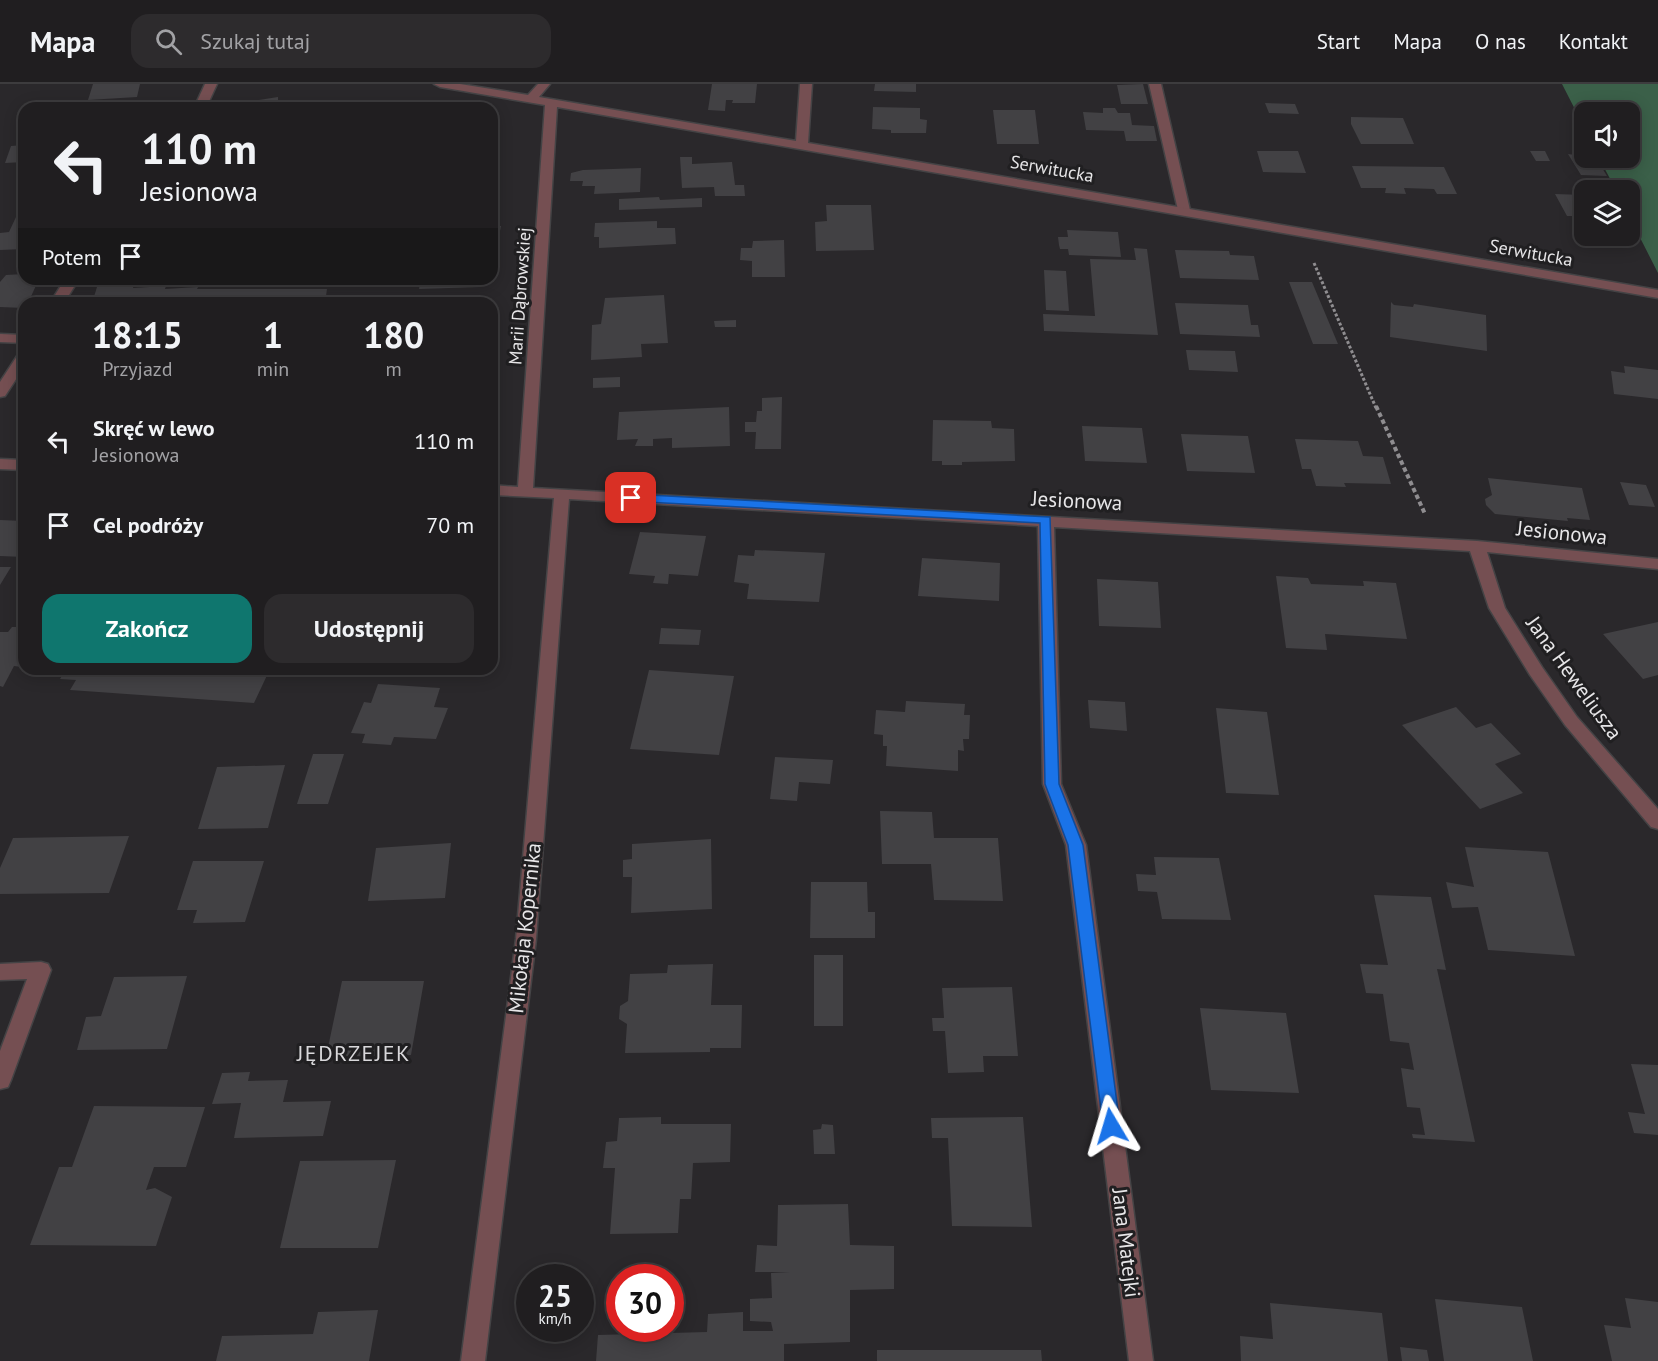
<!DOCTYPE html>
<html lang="pl">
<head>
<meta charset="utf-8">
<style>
	body { margin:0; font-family:"PT Sans",sans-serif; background:#2d2b2d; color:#f1f3f6; height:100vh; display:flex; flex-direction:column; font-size:22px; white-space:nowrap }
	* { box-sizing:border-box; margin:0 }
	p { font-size:20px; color:#a2a2a5 }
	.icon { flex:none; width:33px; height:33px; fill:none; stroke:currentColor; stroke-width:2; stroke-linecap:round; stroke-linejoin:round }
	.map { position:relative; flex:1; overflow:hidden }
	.drawer { position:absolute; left:18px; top:213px; width:480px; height:378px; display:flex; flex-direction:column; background:#201e20; border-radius:18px; box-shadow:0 3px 15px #0003,0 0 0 2px #3d3c3e }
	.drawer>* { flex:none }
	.guide { position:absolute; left:18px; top:18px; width:480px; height:183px; border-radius:18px; box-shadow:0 3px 15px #0003,0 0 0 2px #3d3c3e; background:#201e20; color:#f1f3f6; overflow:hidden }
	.controls { position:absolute; left:1574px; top:18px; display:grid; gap:12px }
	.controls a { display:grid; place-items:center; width:66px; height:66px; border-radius:12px; background:#201e20; box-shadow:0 3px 15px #0003,0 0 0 2px #3d3c3e; font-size:30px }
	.speed { position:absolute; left:516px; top:1180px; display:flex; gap:12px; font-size:30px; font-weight:700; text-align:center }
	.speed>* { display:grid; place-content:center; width:78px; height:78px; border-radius:50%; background:#201e20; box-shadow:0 3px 15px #0003,0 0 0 2px #3d3c3e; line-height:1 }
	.speed small { font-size:15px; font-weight:400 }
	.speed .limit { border:9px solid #d22; background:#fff; color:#111 }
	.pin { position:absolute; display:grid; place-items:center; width:51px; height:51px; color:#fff; margin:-26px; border-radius:12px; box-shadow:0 3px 9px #0006 }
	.me { position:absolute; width:66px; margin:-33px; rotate:353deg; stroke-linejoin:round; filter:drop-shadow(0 0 4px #0008) }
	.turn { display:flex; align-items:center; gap:21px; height:126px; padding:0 24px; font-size:27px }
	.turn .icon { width:78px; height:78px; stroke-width:2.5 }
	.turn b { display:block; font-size:42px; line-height:51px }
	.then { display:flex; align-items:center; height:57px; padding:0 24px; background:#0003; gap:12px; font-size:22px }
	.eta { display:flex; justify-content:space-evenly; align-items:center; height:102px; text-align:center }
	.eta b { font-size:36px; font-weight:800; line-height:42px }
	.primary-button { display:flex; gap:12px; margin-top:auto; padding:12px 24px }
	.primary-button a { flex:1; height:69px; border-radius:18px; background:#0f766e; color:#fff; font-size:24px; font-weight:800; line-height:69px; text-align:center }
	.primary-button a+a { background:#2d2b2d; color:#f1f3f6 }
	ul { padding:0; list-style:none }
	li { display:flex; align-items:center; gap:18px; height:84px; padding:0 24px }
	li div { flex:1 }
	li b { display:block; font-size:22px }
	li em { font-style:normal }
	header { display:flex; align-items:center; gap:36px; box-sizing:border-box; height:84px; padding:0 30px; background:#201e20; border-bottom:2px solid #3d3c3e }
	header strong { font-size:28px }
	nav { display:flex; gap:33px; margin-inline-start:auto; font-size:21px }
	.search { width:420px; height:54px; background:#2d2b2d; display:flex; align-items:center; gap:15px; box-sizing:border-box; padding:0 21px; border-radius:18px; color:#a2a2a5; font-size:22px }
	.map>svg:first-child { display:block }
	.forest { fill:#3b6049 }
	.building { fill:#424144 }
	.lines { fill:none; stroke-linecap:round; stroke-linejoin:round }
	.lane-casing { stroke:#444345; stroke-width:3 }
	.street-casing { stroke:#444345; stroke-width:3 }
	.path-far1 { stroke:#8f8d90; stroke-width:3; stroke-dasharray:3 2; stroke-linecap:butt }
	.path { stroke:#8f8d90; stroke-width:4; stroke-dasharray:4.5 3; stroke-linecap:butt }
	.lane { fill:#754f52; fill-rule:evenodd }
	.street { fill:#754f52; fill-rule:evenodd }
	.route { fill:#1a73e8; stroke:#114b97; stroke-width:1.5 }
	.labels { text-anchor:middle; stroke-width:6; stroke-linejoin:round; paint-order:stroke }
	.far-street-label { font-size:18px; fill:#e7e6e8; stroke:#201f21 }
	.street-label { font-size:21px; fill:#e7e6e8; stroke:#201f21 }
	.neighbourhood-label { font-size:22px; letter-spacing:1.5px; fill:#d9d8db; stroke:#201f21 }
</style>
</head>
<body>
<header>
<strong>Mapa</strong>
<div class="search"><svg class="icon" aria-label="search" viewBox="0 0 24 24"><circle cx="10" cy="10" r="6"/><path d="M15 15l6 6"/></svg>Szukaj tutaj</div>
<nav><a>Start</a><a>Mapa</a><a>O nas</a><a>Kontakt</a></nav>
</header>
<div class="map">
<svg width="1658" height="1277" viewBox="0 0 1658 1277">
	<rect width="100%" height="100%" fill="#2a282b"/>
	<!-- forest -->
	<path class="forest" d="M1562 0H1658V189L1629 132V106H1616L1599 74H1629V28H1584V43Z"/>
	<!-- building -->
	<path class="building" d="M93 0H140L137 13 88 16Z
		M712 0H757L755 19H732L733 16H726L725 27 708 26Z
		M875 0H916V8L874 7Z
		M1143 0 1148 20H1121L1117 1Z
		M278 13V16H292L302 19 300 24H243L245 18Z
		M1265 19 1295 20 1299 30 1269 29Z
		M873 23 920 24V35L927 36 926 49H891V46L872 45Z
		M1103 24H1115L1118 29H1130L1132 41 1154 42 1157 57H1126L1124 47 1086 46 1083 28 1103 29Z
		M993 26H1035L1039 60H997Z
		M1351 33 1403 34 1414 60H1361L1351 40Z
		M24 61V78L5 79 11 62Z
		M1257 67H1298L1306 89 1263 88Z
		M1530 67H1545L1550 77H1536Z
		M1568 70 1596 74 1607 92 1581 91Z
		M680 73H692V80L732 78 735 101H744L745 112H715L714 103 682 104Z
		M1352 82 1444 83 1457 110H1437L1434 105 1404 104 1406 110 1385 109 1386 104H1361Z
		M641 84 640 108 594 110 595 102H582L583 97H570L571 89 583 86Z
		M1555 110 1584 111V132H1567Z
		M659 113 660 116 702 114V123L619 126V115Z
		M826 121H871L874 166 816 167 815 138 827 137Z
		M24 132V165L0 166V149L9 148 16 133Z
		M657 137V144H675L676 160 599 164V153H594L595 139Z
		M492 142H501L498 157 492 158Z
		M1067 146 1118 148 1121 173 1069 171 1068 165H1060L1059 161 1058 153H1068Z
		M784 156 785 193H752V177L740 176 741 164H752L753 157Z
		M1134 164 1147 165 1158 251 1044 247 1043 230 1095 232 1090 175 1136 176Z
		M1175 166 1229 167 1230 171 1254 172 1259 196 1180 194Z
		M1044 186 1066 187 1069 227 1046 226Z
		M24 190V195H39L28 219H24V224L0 223V198L6 191Z
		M412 195H482L481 203 419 205 420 199H411Z
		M1289 198H1312L1338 260H1313Z
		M134 201 133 204 166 202 165 205 198 203 197 205H327L325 219H92L97 203Z
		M664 211 668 259 641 260 642 273 591 276 592 241 601 240 605 214Z
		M1391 218 1394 221 1413 223 1414 220 1486 231 1487 267 1390 253Z
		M1175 219 1248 221 1251 241H1258L1260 253 1180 250Z
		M736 236V243H715L714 237Z
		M1186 266 1235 267 1238 288 1189 286Z
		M1624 282 1658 286V315L1614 310 1611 287 1625 289Z
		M620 293V303L593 304V294Z
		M782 313 781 365H755L756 348H745V338H756L757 327H762V314Z
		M729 323 730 362 672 364V354L653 355V362H635L638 355 617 356 619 328Z
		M933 336 991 337 992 344 1014 345 1015 377 962 378V381H942V377H932Z
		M1082 342 1142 344 1147 379 1085 377Z
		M1181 350 1248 352 1255 389 1187 387Z
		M1295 355 1358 357 1363 372 1383 373 1391 400 1344 399 1346 403 1316 402 1311 385H1302Z
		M1488 394 1582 404 1590 436 1567 434 1568 437 1495 430 1486 421 1485 415 1492 411Z
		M1620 398 1646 401 1655 423 1629 421Z
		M0 436 24 437V473L0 472Z
		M640 448 706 452 698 492 669 490 668 500 653 499 655 492 629 490Z
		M755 466 825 469 819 518 747 515 749 500 734 498 738 471 754 472Z
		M922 474 1000 479 999 517 918 512Z
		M0 483H11L0 501Z
		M1276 492 1308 494 1311 500 1364 502 1363 497 1396 499 1407 555 1325 550 1327 566 1286 564Z
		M1097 495 1158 498 1161 544 1099 542Z
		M1658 538V591L1643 595 1603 550Z
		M12 543H24V579L22 583 14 582 3 603 0 602V548H8Z
		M661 544 701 546 699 561 659 560Z
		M66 585H270L254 619 70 606 76 596 60 595Z
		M649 586 734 592 719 671 630 665Z
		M378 600 440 604 434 623 448 624 436 655 394 653 391 661 362 659 365 650 351 649 364 618 371 619Z
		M1088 616 1125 618 1127 647 1090 644Z
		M906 617 965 620 964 631H970L969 655H963L964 667 958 666V687L886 682 887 662H883V651L874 650 876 626 905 628Z
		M1456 623 1476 644 1491 639 1521 670 1495 680 1523 709 1480 725 1402 641Z
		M1216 624 1267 628 1279 711 1226 709Z
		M313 670H344L328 720H297Z
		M775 673 833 676 830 700 799 698 797 717 770 715Z
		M285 681 268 744 198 745 217 683Z
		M880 727 932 728 934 754H998L1003 817 934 816 931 780H882Z
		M129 752 109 809 0 810V784L13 754Z
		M711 755 712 825 631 829 632 793H623V776L632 775V760Z
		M451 759 445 814 368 817 376 764Z
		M1465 763 1548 768 1575 872 1488 866 1478 823 1452 824 1446 798 1474 803Z
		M1154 773 1219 774 1231 836 1162 835 1157 808 1138 807 1136 790 1156 791Z
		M193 777H264L245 838 193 839 197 826H177Z
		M811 798H867L868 828H875V854H810Z
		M1374 811 1431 813 1446 886 1437 885 1475 1058 1413 1054 1412 1050 1425 1051 1420 1024 1407 1023 1401 984 1414 986 1409 959 1390 957 1383 910 1366 909 1360 880 1388 881Z
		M814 871H843V942H814Z
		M713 880 711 921H742L741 964H710V968L625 969 627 940 619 935 620 922 628 917 630 890 667 889 668 881Z
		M187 892 167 965 77 966 86 933 101 932 114 893Z
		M342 897H424L411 971 326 973Z
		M1012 903 1018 972H983L984 988 948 989 945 947H933L932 934H944L942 904Z
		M1200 924 1286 929 1299 1009 1211 1006Z
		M1631 980 1658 981V1051L1634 1049 1628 1028 1645 1030Z
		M250 988 248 997 288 996 283 1018 331 1017 323 1052 234 1054 241 1019 212 1020 222 989Z
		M94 1022 205 1023 186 1083H154L146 1106 155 1104 172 1113 156 1162 30 1161 59 1083H72Z
		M661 1033V1040H731L730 1078 693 1079 691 1115H680L678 1149 610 1150 615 1084H603L606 1058 617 1057 619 1034Z
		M1023 1033 1032 1143 952 1142 948 1054H932L931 1034Z
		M822 1040 833 1041 835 1070H814L813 1046 821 1045Z
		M396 1076 378 1164H280L300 1077Z
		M848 1120 850 1161 894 1162V1205L850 1206V1258L784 1260V1277H596L598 1251 707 1248 708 1230 743 1228V1247H773L771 1238 750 1237V1215L772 1214 771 1189 790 1188H755L757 1161 777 1162 778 1121Z
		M1625 1214 1658 1218V1277H1612L1604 1241 1631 1244Z
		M1435 1215 1522 1223 1533 1277H1444Z
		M1270 1219 1382 1229 1388 1277H1241L1240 1252 1273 1255Z
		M378 1226 369 1277H216L222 1252 313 1250 318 1228Z
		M1400 1263 1427 1266 1429 1277H1402Z
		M877 1266H1041L1042 1277H877Z"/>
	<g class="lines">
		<!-- lane casing -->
		<g class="lane-casing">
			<path id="lane" d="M1149 0H1161L1190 126 1189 129H1179L1178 126Z
				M0 250 24 251V259L0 258Z"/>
		</g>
		<!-- street casing -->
		<g class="street-casing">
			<path id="street" d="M205 0H217L206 24H194Z
				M434 0H460L528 11 538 0H550L539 13 796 57 800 0H812L808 59 1658 206V214L557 23 533 404 1477 457 1658 475V485L1487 468 1505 524 1542 583 1577 633 1658 725V745L1651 743 1565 641 1530 591 1489 524 1470 467 1054 443 1061 700 1086 761 1153 1277H1129L1066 761 1043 700 1038 442 569 415 536 855 485 1277H461L516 855 554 414 492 411V401L518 403 545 21 440 3Z
				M65 195H79L64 219H50Z
				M24 268V283L5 312 0 313V298L19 269Z
				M0 375 24 376V386L0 385Z
				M41 878 48 880 51 886 11 996 8 1003 0 1005V967L27 895 0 896V880Z"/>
		</g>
		<!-- path-far1 -->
		<path class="path-far1" d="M1314 179 1376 324"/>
		<!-- path -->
		<path class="path" d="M1376 322 1425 430"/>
		<!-- lane -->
		<use href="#lane" class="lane"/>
		<!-- street -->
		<use href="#street" class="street"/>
	</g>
	<!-- route -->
	<path class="route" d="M631 410 1050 433 1059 700 1083 761 1120 1042 1117 1048 1111 1050 1105 1048 1103 1042 1068 761 1045 700 1040 439 627 417V411Z"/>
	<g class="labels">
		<!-- far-street labels -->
		<g class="far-street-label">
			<text transform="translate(1052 85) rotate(10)" y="6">Serwitucka</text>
			<text transform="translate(1531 169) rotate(10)" y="6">Serwitucka</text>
			<text transform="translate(520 212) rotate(-86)" y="6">Marii Dąbrowskiej</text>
		</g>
		<!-- street labels -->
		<g class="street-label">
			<text transform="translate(1077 417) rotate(3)" y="7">Jesionowa</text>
			<text transform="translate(1562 449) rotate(6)" y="7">Jesionowa</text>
			<text transform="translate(1574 594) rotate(54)" y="7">Jana Heweliusza</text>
			<text transform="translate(525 844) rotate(-84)" y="7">Mikołaja Kopernika</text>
			<text transform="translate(1126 1159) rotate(83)" y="7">Jana Matejki</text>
		</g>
		<!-- neighbourhood labels -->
		<g class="neighbourhood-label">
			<text x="354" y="977">JĘDRZEJEK</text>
		</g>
	</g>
</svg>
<div class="controls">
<a><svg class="icon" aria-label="sound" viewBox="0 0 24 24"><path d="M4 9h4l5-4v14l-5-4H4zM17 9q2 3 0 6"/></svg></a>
<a><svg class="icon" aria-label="layers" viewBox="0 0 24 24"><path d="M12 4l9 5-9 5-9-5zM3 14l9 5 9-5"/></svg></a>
</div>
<div class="speed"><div>25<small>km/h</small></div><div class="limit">30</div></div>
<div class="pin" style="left:631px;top:414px;background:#d93025"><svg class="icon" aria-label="arrive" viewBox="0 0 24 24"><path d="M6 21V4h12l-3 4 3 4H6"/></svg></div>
<svg class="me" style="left:1111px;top:1042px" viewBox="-20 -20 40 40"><path d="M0-17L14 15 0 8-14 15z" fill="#1a73e8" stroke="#fff" stroke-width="4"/></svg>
<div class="guide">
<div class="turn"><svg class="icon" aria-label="left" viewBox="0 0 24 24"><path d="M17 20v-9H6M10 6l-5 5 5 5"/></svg><div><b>110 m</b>Jesionowa</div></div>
<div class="then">Potem<svg class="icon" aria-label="arrive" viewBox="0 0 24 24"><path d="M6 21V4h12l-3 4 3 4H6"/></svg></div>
</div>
<section class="drawer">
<div class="eta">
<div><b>18:15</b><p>Przyjazd</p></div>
<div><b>1</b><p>min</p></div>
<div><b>180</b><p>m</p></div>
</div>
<ul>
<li><svg class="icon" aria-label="left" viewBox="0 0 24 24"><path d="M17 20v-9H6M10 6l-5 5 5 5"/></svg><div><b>Skręć w lewo</b><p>Jesionowa</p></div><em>110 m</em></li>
<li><svg class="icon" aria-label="arrive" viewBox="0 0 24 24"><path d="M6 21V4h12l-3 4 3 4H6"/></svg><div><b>Cel podróży</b></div><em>70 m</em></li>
</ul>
<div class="primary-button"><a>Zakończ</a><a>Udostępnij</a></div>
</section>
</div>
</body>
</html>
